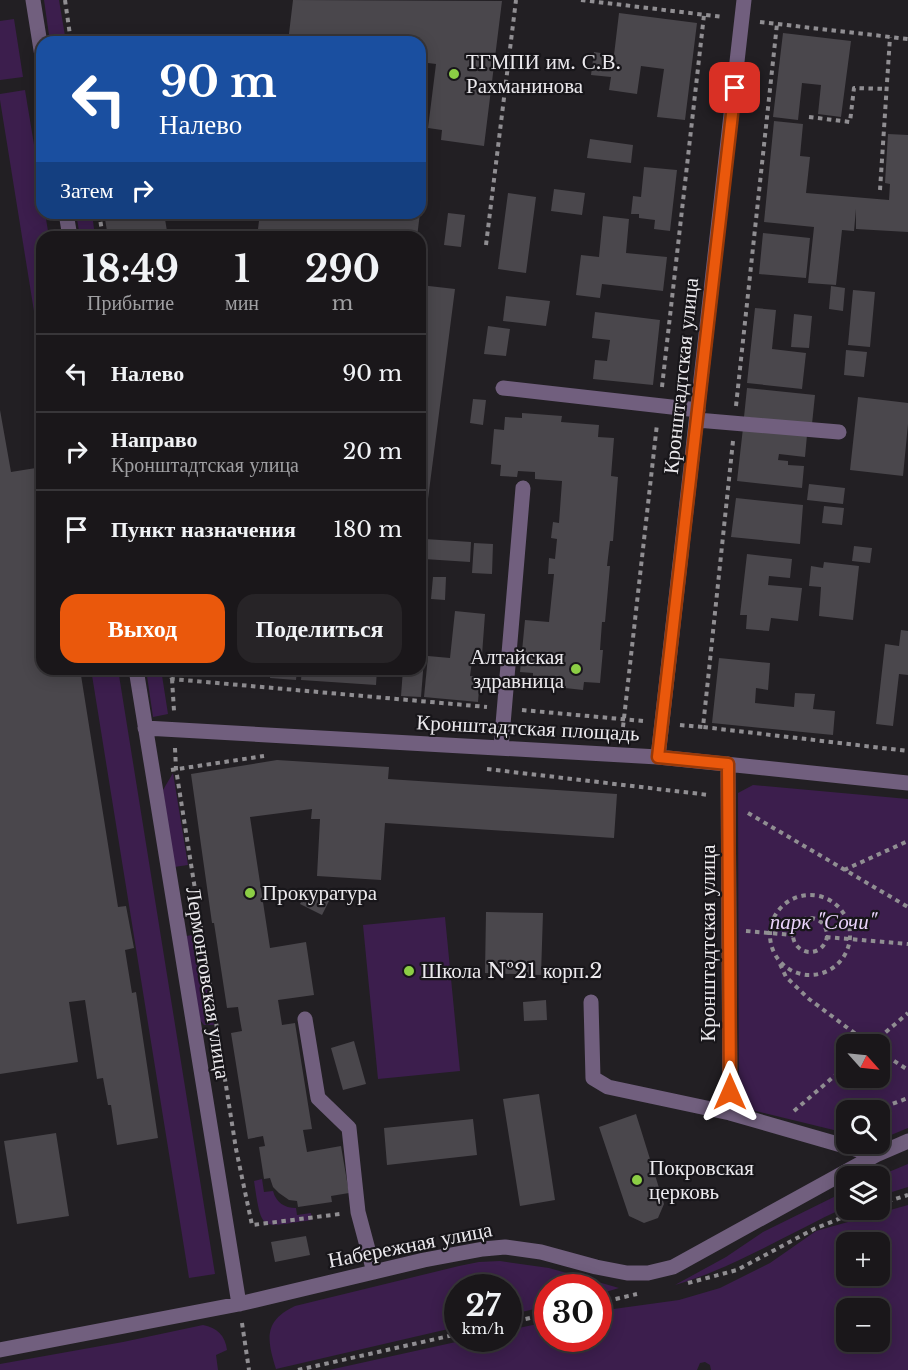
<!DOCTYPE html>
<html lang="ru">
<head>
<meta charset="utf-8">
<style>
	body { margin:0; font-family:"Libre Baskerville",serif; background:#272427; color:#f1f3f6; height:100vh; display:flex; flex-direction:column; font-size:22px; white-space:nowrap }
	* { box-sizing:border-box; margin:0 }
	p { font-size:20px; color:#9f9fa2 }
	.icon { flex:none; width:33px; height:33px; fill:none; stroke:currentColor; stroke-width:2; stroke-linecap:round; stroke-linejoin:round }
	.map { position:relative; flex:1; overflow:hidden }
	.sheet { position:absolute; left:36px; top:231px; width:390px; height:444px; display:flex; flex-direction:column; background:#1a171a; border-radius:18px; box-shadow:0 3px 15px #0003,0 0 0 2px #383639 }
	.sheet>* { flex:none }
	.hud { position:absolute; left:36px; top:36px; width:390px; height:183px; border-radius:18px; box-shadow:0 3px 15px #0003,0 0 0 2px #383639; background:#1a4fa0; color:#fff; overflow:hidden }
	.needle { width:39px; rotate:117deg }
	.controls { position:absolute; left:836px; top:1034px; display:grid; gap:12px }
	.controls a { display:grid; place-items:center; width:54px; height:54px; border-radius:12px; background:#1a171a; box-shadow:0 3px 15px #0003,0 0 0 2px #383639; font-size:30px }
	.speed { position:absolute; left:444px; top:1274px; display:flex; gap:12px; font-size:30px; font-weight:700; text-align:center }
	.speed>* { display:grid; place-content:center; width:78px; height:78px; border-radius:50%; background:#1a171a; box-shadow:0 3px 15px #0003,0 0 0 2px #383639; line-height:1 }
	.speed small { font-size:15px; font-weight:400 }
	.speed .limit { border:9px solid #d22; background:#fff; color:#111 }
	.pin { position:absolute; display:grid; place-items:center; width:51px; height:51px; color:#fff; margin:-26px; border-radius:12px; box-shadow:0 3px 9px #0006 }
	.me { position:absolute; width:66px; margin:-33px; rotate:0deg; stroke-linejoin:round; filter:drop-shadow(0 0 4px #0008) }
	.turn { display:flex; align-items:center; gap:21px; height:126px; padding:0 24px; font-size:27px }
	.turn .icon { width:78px; height:78px; stroke-width:2.5 }
	.turn b { display:block; font-size:42px; line-height:51px }
	.then { display:flex; align-items:center; height:57px; padding:0 24px; background:#0003; gap:12px; font-size:22px }
	.eta { display:flex; justify-content:space-evenly; align-items:center; height:102px; text-align:center }
	.eta b { font-size:36px; font-weight:700; line-height:42px }
	.action { display:flex; gap:12px; margin-top:auto; padding:12px 24px }
	.action a { flex:1; height:69px; border-radius:18px; background:#ea580c; color:#fff; font-size:24px; font-weight:700; line-height:69px; text-align:center }
	.action a+a { background:#272427; color:#f1f3f6 }
	ul { padding:0; list-style:none }
	li { display:flex; align-items:center; gap:18px; height:78px; padding:0 24px; border-top:2px solid #383639 }
	li div { flex:1 }
	li b { display:block; font-size:22px }
	li em { font-style:normal }
	.map>svg:first-child { display:block }
	.green { fill:#3c1e4d; fill-rule:evenodd }
	.building { fill:#4a474c }
	.lines { fill:none; stroke-linecap:round; stroke-linejoin:round }
	.path { stroke:#908e92; stroke-width:4; stroke-dasharray:4.5 4.5; stroke-linecap:butt }
	.minor { stroke:#715f7e; stroke-width:15 }
	.route-casing { stroke:#983908; stroke-width:15 }
	.route { stroke:#ea580c; stroke-width:10 }
	.poi-dot { fill:#8cce45; stroke:#18161a; stroke-width:2 }
	.labels { text-anchor:middle; stroke-width:4.5; stroke-linejoin:round; paint-order:stroke }
	.poi-label { font-size:21px; fill:#ebe9ed; stroke:#18161a; text-anchor:start }
	.street-label { font-size:21px; fill:#ebe9ed; stroke:#18161a }
	.park-label { font-size:21px; font-style:italic; fill:#ead3fb; stroke:#18161a }
</style>
</head>
<body>
<div class="map">
<svg width="908" height="1370" viewBox="0 0 908 1370">
	<rect width="100%" height="100%" fill="#221f23"/>
	<!-- green -->
	<path class="green" d="M44 0H59L66 42H50Z
		M14 19 23 77 0 80V21Z
		M25 90 42 193V213H45L49 237H42V361L0 100V94Z
		M76 213H92L95 237H80Z
		M91 669H118L215 1274 189 1278Z
		M146 669H161L168 714 153 717Z
		M173 773 188 865 174 867 163 790Z
		M753 785 908 799V1128L879 1140V1110H846V1133L739 1107 738 793ZM846 1044H879V1077H846Z
		M445 917 460 1071 378 1079 363 925Z
		M199 934 214 1025H204L200 1020 186 936Z
		M908 1164V1187L879 1196V1176Z
		M262 1179 264 1192 273 1191C276 1202 284 1208 296 1208L297 1215 311 1213 312 1220C260 1227 262 1234 254 1181Z
		M846 1191V1207C789 1233 736 1267 675 1285L726 1257 763 1232Z
		M908 1205V1370H711L710 1365 705 1362 700 1363 697 1370H329L474 1338H508L509 1330 547 1322 548 1338H598L599 1311 679 1300 720 1288 770 1263 816 1231ZM846 1242H879V1275H846ZM846 1308H879V1341H846Z
		M500 1261 549 1268 619 1288 599 1294 598 1287H548L547 1306 509 1315 508 1287H458L457 1327 276 1369C267 1340 263 1321 295 1306L459 1266 479 1262Z
		M203 1325C217 1328 225 1335 227 1350L216 1355 218 1370H0V1364L123 1342Z"/>
	<!-- building -->
	<path class="building" d="M293 0 502 1 484 146 441 140 442 130 428 128 436 64 420 62V42H288Z
		M619 13 697 23 685 120 657 117 664 69 641 66 637 94 609 90 611 77 591 75 594 52 614 55Z
		M783 33 851 41 841 117 818 114 821 85 802 83 798 120 773 117Z
		M774 121 803 124 800 156 810 157 806 193 889 200 890 184 885 183 888 134 908 135V232L856 229V209L854 231 842 230 836 285 808 283 814 227 764 222Z
		M590 139 633 145 631 163 587 158Z
		M644 167 677 170 670 231 654 229 655 220 639 218V214H631L633 196 641 197Z
		M554 189 585 193 582 215 551 211Z
		M508 193 536 197 526 273 498 269Z
		M104 213H164L168 237H108Z
		M260 213H420L417 237H257Z
		M448 213 465 215 461 247 444 245Z
		M603 216 629 219 626 253 667 257 663 291 602 284 600 298 576 295 581 255 599 257Z
		M763 233 810 238 806 278 759 274Z
		M420 285 455 289 428 499 420 498Z
		M831 286 845 288 843 311 829 309Z
		M853 290 875 292 870 347 848 345Z
		M506 296 550 301 546 326 503 321Z
		M755 308 776 310 772 349 806 353 802 389 747 383Z
		M595 312 660 320 653 385 593 379 595 360 607 361 610 340 592 338Z
		M794 314 812 316 809 348 791 347Z
		M488 326 510 329 506 356 484 354Z
		M846 350 867 352 864 377 844 375Z
		M747 388 815 395 812 424 744 417Z
		M858 397 908 403V424L903 476 850 470Z
		M473 399 486 400 483 425 470 423Z
		M0 410 11 472 42 467V669H80L118 907 126 906 134 948 125 950 132 993 136 992 158 1138 117 1145 111 1105H108L103 1078 97 1079 85 1000 69 1002 78 1062 0 1074Z
		M522 413 562 416 561 422 599 425 598 437 614 438 611 476 618 477 613 541H610L607 566H610L605 622H602L600 650H603L600 683 584 682 583 690 556 687 557 679 533 677V673L520 672 525 620 549 622 554 574H548L549 558 555 559 557 539 551 538 553 522 559 523 562 481 535 479V472L518 471 517 477 500 476 501 465 491 464 494 429 504 430 505 417 522 418Z
		M743 428 807 435 805 457 779 454 778 460 788 461V465L804 466 802 488 737 481Z
		M809 484 845 488 843 504 807 500Z
		M736 498 803 505 800 544 731 537Z
		M824 506 844 508 842 525 822 523Z
		M425 539 471 542 470 562 424 559Z
		M474 543 493 544 492 574 472 573Z
		M854 546 872 548 870 563 852 561Z
		M747 554 792 559 790 578 769 576 768 585 802 588 798 621 771 618 769 631 746 629 747 615H740Z
		M824 562 859 566 853 620 819 616 821 587 809 586 811 566 823 568Z
		M433 577H446L445 600 431 599Z
		M455 611 485 614 482 655 473 654 470 676 480 677 478 702 424 697 428 656 450 658Z
		M901 630 908 631V675L899 674 893 726 876 724 885 644 899 646Z
		M420 658 424 659 421 697 401 696 403 669H420Z
		M719 658 770 663 768 690 756 688 755 703 794 707 795 693 815 694 813 709 835 711 833 735 712 723Z
		M178 669H236V676L178 672Z
		M258 669H269L268 677H257Z
		M271 669H297L296 680 270 678Z
		M302 669H377L376 685 301 680Z
		M277 760 389 767 388 779 617 794 614 838 385 823 381 880 317 876 320 819H311L312 809 250 817 270 948 306 942 314 995 278 1000 282 1025 295 1023 312 1129 303 1130 307 1152 341 1146 349 1193 331 1196 332 1202 298 1207 297 1201 289 1200 279 1193 273 1187 270 1178 264 1179 259 1147 265 1146 263 1136 248 1139 231 1033 242 1031 240 1020 238 1007 227 1008 214 923H212L191 774Z
		M307 890 329 901 322 915 300 904Z
		M486 912 543 913 541 975 485 973Z
		M546 1000 547 1020 524 1021 523 1002Z
		M354 1041 366 1084 343 1090 331 1048Z
		M539 1094 555 1200 520 1206 503 1099Z
		M636 1114 664 1204 658 1218 644 1223 629 1216 599 1127Z
		M473 1119 477 1155 387 1165 384 1128Z
		M56 1133 69 1216 17 1224 4 1141Z
		M306 1236 310 1255 275 1262 271 1242Z"/>
	<g class="lines">
		<!-- path -->
		<path class="path" d="M65 0 71 42
			M581 0 723 17
			M760 22 908 39
			M809 117 850 122 854 88 887 89
			M880 190 890 37
			M99 213 103 237
			M486 245 516 0
			M662 387 704 15
			M736 406 777 24
			M733 441 703 727 908 751
			M168 669 172 679 487 707
			M172 679 174 711
			M522 710 643 721
			M680 725 703 727
			M622 736 657 424
			M175 748 176 769 236 1149 252 1225 340 1214
			M487 769 709 795
			M171 770 264 756
			M748 813 908 907
			M844 870 908 841
			M770 935a40 40 0 1 1 80 0a40 40 0 1 1-80 0Z
			M793 935a17 17 0 1 1 34 0a17 17 0 1 1-34 0Z
			M746 931 793 935
			M826 937 908 944
			M780 964 786 977 809 999 869 1044
			M872 1044 908 1013
			M879 1051 908 1070
			M876 1110 908 1098
			M794 1111 846 1066
			M879 1204 908 1195
			M688 1283 737 1270 814 1229 863 1209
			M598 1303 637 1294
			M242 1323 249 1370
			M508 1323 548 1314
			M298 1370 458 1334"/>
		<!-- minor -->
		<path class="minor" d="M33 0 42 56
			M66 213 70 237
			M503 388 698 410
			M697 420 839 432
			M136 669 239 1304
			M145 728 658 757 908 783
			M501 748 523 488
			M658 757 744 0
			M728 764 730 1113 876 1155
			M591 1002 593 1078 608 1087 730 1113
			M305 1019 318 1098 349 1128 358 1212 374 1272
			M0 1350 239 1304 424 1260 483 1249 505 1247 541 1252 596 1267 627 1273H648L673 1267 876 1155 908 1141"/>
	</g>
	<g class="lines">
		<!-- route casing -->
		<g class="route-casing">
			<path id="route" d="M730 1092 728 764 658 757 735 88"/>
		</g>
		<!-- route -->
		<use href="#route" class="route"/>
	</g>
	<!-- markers -->
	<g class="poi-dot">
		<circle cx="454" cy="74" r="6"/>
		<circle cx="576" cy="669" r="6"/>
		<circle cx="250" cy="893" r="6"/>
		<circle cx="409" cy="971" r="6"/>
		<circle cx="637" cy="1180" r="6"/>
	</g>
	<g class="labels">
		<!-- poi labels -->
		<g class="poi-label">
			<text x="466" y="69">ТГМПИ им. С.В.<tspan x="466" dy="24">Рахманинова</tspan></text>
			<text x="564" y="664" text-anchor="end">Алтайская<tspan x="564" dy="24">здравница</tspan></text>
			<text x="262" y="900">Прокуратура</text>
			<text x="421" y="978">Школа №21 корп.2</text>
			<text x="649" y="1175">Покровская<tspan x="649" dy="24">церковь</tspan></text>
		</g>
		<!-- street labels -->
		<g class="street-label">
			<text transform="translate(681 376) rotate(-84)" y="7">Кронштадтская улица</text>
			<text transform="translate(528 728) rotate(3)" y="7">Кронштадтская площадь</text>
			<text transform="translate(708 943) rotate(-90)" y="7">Кронштадтская улица</text>
			<text transform="translate(208 983) rotate(81)" y="7">Лермонтовская улица</text>
			<text transform="translate(410 1245) rotate(-11)" y="7">Набережная улица</text>
		</g>
		<!-- park labels -->
		<g class="park-label">
			<text x="823" y="929">парк "Сочи"</text>
		</g>
	</g>
</svg>
<div class="controls">
<a><svg class="needle" viewBox="-14 -14 28 28"><path d="M0-13l5 13h-10z" fill="#e53935"/><path d="M0 13l5-13h-10z" fill="#9f9fa2"/></svg></a>
<a><svg class="icon" aria-label="search" viewBox="0 0 24 24"><circle cx="10" cy="10" r="6"/><path d="M15 15l6 6"/></svg></a>
<a><svg class="icon" aria-label="layers" viewBox="0 0 24 24"><path d="M12 4l9 5-9 5-9-5zM3 14l9 5 9-5"/></svg></a>
<a>+</a>
<a>−</a>
</div>
<div class="speed"><div>27<small>km/h</small></div><div class="limit">30</div></div>
<div class="pin" style="left:735px;top:88px;background:#d93025"><svg class="icon" aria-label="arrive" viewBox="0 0 24 24"><path d="M6 21V4h12l-3 4 3 4H6"/></svg></div>
<svg class="me" style="left:730px;top:1092px" viewBox="-20 -20 40 40"><path d="M0-17L14 15 0 8-14 15z" fill="#ea580c" stroke="#fff" stroke-width="4"/></svg>
<div class="hud">
<div class="turn"><svg class="icon" aria-label="left" viewBox="0 0 24 24"><path d="M17 20v-9H6M10 6l-5 5 5 5"/></svg><div><b>90 m</b>Налево</div></div>
<div class="then">Затем<svg class="icon" aria-label="right" viewBox="0 0 24 24"><path d="M7 20v-9h11M14 6l5 5-5 5"/></svg></div>
</div>
<section class="sheet">
<div class="eta">
<div><b>18:49</b><p>Прибытие</p></div>
<div><b>1</b><p>мин</p></div>
<div><b>290</b><p>m</p></div>
</div>
<ul>
<li><svg class="icon" aria-label="left" viewBox="0 0 24 24"><path d="M17 20v-9H6M10 6l-5 5 5 5"/></svg><div><b>Налево</b></div><em>90 m</em></li>
<li><svg class="icon" aria-label="right" viewBox="0 0 24 24"><path d="M7 20v-9h11M14 6l5 5-5 5"/></svg><div><b>Направо</b><p>Кронштадтская улица</p></div><em>20 m</em></li>
<li><svg class="icon" aria-label="arrive" viewBox="0 0 24 24"><path d="M6 21V4h12l-3 4 3 4H6"/></svg><div><b>Пункт назначения</b></div><em>180 m</em></li>
</ul>
<div class="action"><a>Выход</a><a>Поделиться</a></div>
</section>
</div>
</body>
</html>
